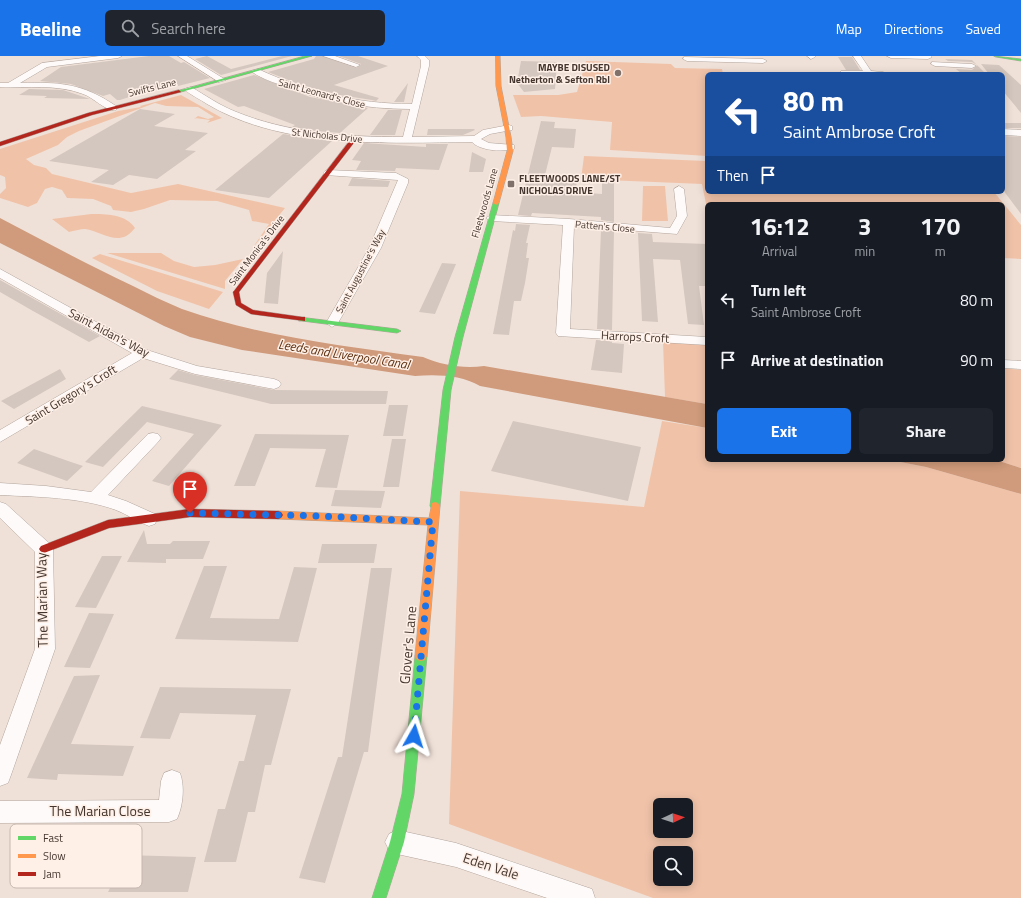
<!DOCTYPE html>
<html lang="en">
<head>
<meta charset="utf-8">
<style>
	body { margin:0; font-family:"Titillium Web",sans-serif; background:#20242c; color:#f1f3f6; height:100vh; display:flex; flex-direction:column; font-size:15px; white-space:nowrap }
	* { box-sizing:border-box; margin:0 }
	p { font-size:13px; color:#9ea1a6 }
	.icon { flex:none; width:22px; height:22px; fill:none; stroke:currentColor; stroke-width:2; stroke-linecap:round; stroke-linejoin:round }
	.map { position:relative; flex:1; overflow:hidden }
	.details { position:absolute; left:705px; top:146px; width:300px; height:260px; display:flex; flex-direction:column; background:#171b24; border-radius:6px; box-shadow:0 2px 10px #0003 }
	.details>* { flex:none }
	.guide { position:absolute; left:705px; top:16px; width:300px; height:122px; border-radius:6px; box-shadow:0 2px 10px #0003; background:#1a4fa0; color:#fff; overflow:hidden }
	.needle { width:26px; rotate:87deg }
	.controls { position:absolute; left:653px; top:742px; display:grid; gap:8px }
	.controls a { display:grid; place-items:center; width:40px; height:40px; border-radius:6px; background:#171b24; box-shadow:0 2px 10px #0003; font-size:20px }
	.pin { position:absolute; display:grid; place-items:center; width:34px; height:34px; color:#fff; margin:-41px -17px; border-radius:50% 50% 50% 0; rotate:-45deg; box-shadow:0 0 4px #0007 }
	.pin .icon { rotate:45deg }
	.me { position:absolute; width:44px; margin:-22px; rotate:6deg; stroke-linejoin:round; filter:drop-shadow(0 0 3px #0008) }
	.turn { display:flex; align-items:center; gap:14px; height:84px; padding:0 12px; font-size:18px }
	.turn .icon { width:52px; height:52px; stroke-width:2.5 }
	.turn b { display:block; font-size:28px; line-height:34px }
	.then { display:flex; align-items:center; height:38px; padding:0 12px; background:#0003; gap:8px; font-size:15px }
	.eta { display:flex; justify-content:space-evenly; align-items:center; height:68px; text-align:center }
	.eta b { font-size:24px; font-weight:700; line-height:28px }
	.button { display:flex; gap:8px; margin-top:auto; padding:8px 12px }
	.button a { flex:1; height:46px; border-radius:6px; background:#1a73e8; color:#fff; font-size:16px; font-weight:700; line-height:46px; text-align:center }
	.button a+a { background:#20242c; color:#f1f3f6 }
	ul { padding:0; list-style:none }
	li { display:flex; align-items:center; gap:12px; height:60px; padding:0 12px }
	li div { flex:1 }
	li b { display:block; font-size:15px }
	li em { font-style:normal }
	header { display:flex; align-items:center; gap:24px; box-sizing:border-box; height:56px; padding:0 20px; background:#1a73e8; color:#fff }
	header strong { font-size:19px }
	nav { display:flex; gap:22px; margin-inline-start:auto; font-size:14px }
	.search { width:280px; height:36px; background:#20242c; display:flex; align-items:center; gap:10px; box-sizing:border-box; padding:0 14px; border-radius:6px; color:#9ea1a6; font-size:15px }
	.map>svg:first-child { display:block }
	.green { fill:#f0c3a9; fill-rule:evenodd }
	.water { fill:#d09b7c }
	.building { fill:#d4c7bf }
	.lines { fill:none; stroke-linecap:round; stroke-linejoin:round }
	.street-casing { stroke:#b2a59d; stroke-width:1 }
	.fast-casing { stroke:#b2a59d; stroke-width:1 }
	.slow-casing { stroke:#b2a59d; stroke-width:1 }
	.jam-casing { stroke:#b2a59d; stroke-width:1 }
	.street { fill:#fdfaf9; fill-rule:evenodd }
	.fast { fill:#63d668; fill-rule:evenodd }
	.slow { fill:#ff974d; fill-rule:evenodd }
	.jam { fill:#b3261e; fill-rule:evenodd }
	.route { stroke:#1a73e8; stroke-width:7; stroke-dasharray:0 12.6 }
	.poi-dot { fill:#80726a; stroke:#feefe7; stroke-width:1.5 }
	.labels { text-anchor:middle; stroke-width:3; stroke-linejoin:round; paint-order:stroke }
	.far-poi-label { font-size:10px; font-weight:bold; fill:#44362e; stroke:#feefe7; text-anchor:end }
	.far-street-label { font-size:10px; fill:#44362e; stroke:#feefe7 }
	.street-label { font-size:12px; fill:#44362e; stroke:#feefe7 }
	.water-label { font-size:13px; font-style:italic; fill:#5d2f10; stroke:#feefe7 }
	.near-street-label { font-size:14px; fill:#44362e; stroke:#feefe7 }
	.key { fill:#feefe7; stroke:#c6b8b0; stroke-width:1 }
	.key-label { font-size:11px; fill:#44362e }
</style>
</head>
<body>
<header>
<strong>Beeline</strong>
<div class="search"><svg class="icon" aria-label="search" viewBox="0 0 24 24"><circle cx="10" cy="10" r="6"/><path d="M15 15l6 6"/></svg>Search here</div>
<nav><a>Map</a><a>Directions</a><a>Saved</a></nav>
</header>
<div class="map">
<svg width="1021" height="842" viewBox="0 0 1021 842">
	<rect width="100%" height="100%" fill="#f0e1d8"/>
	<!-- green -->
	<path class="green" d="M586 5 671 8 675 12 722 13 723 18H707V100L610 94 612 66 541 60 521 61 513 39H558L577 36Z
		M181 39 222 62 207 67 210 64 195 62 191 65 198 60 208 63 214 61 198 51 166 50 155 47 79 75 67 81 58 89 26 103 34 109 46 112 52 118 131 137 178 128 285 152 251 194 269 168 252 165 249 154 217 145 170 144 144 153 131 156 113 154 111 150 93 143 67 142 62 134 52 131 45 133 37 147 28 151 0 142V138L6 132 5 121 0 119V93L118 55 141 51 140 50Z
		M584 100 707 105V136H994L1021 169V203L1003 202V148H707V153L702 128 581 123Z
		M643 130H665L668 165H642Z
		M91 158C106 158 126 158 135 172 119 193 102 175 85 173 80 173 74 175 69 176L52 163Z
		M107 197H161L174 205 194 211 215 209 243 203 225 225V233Z
		M100 198 223 236 209 253 157 235 92 202Z
		M663 286 707 289V348L665 341Z
		M1003 312 1021 314V412L996 404H1003Z
		M662 365 707 372V404H890L926 411 1021 438V842H653L449 768 460 435 644 451ZM660 749H686V775H660ZM660 797H686V823H660Z"/>
	<!-- water -->
	<path class="water" d="M0 162C44 185 88 209 133 230 149 238 165 246 182 253 258 280 344 290 423 301 442 309 463 313 484 310L707 348V372L480 330C462 319 436 318 415 320L242 294 190 281 164 270 0 187Z
		M890 404H996L1021 412V438L926 411Z"/>
	<!-- building -->
	<path class="building" d="M149 0H169L181 7 184 6 210 22 178 30 176 26 120 44H117L110 38 103 40 71 28 40 25 61 11Z
		M207 0 231 13 282 0H292L221 19 195 3Z
		M316 0H322L356 12 361 8 339 0H358L388 10 334 29 379 42 376 45 372 44 333 38 296 27 268 16 314 3Z
		M838 1H852L860 14H846Z
		M945 3 972 4 986 18H962L956 13 972 14 977 9 972 6 948 5Z
		M521 5 557 6 555 33 524 36 517 27Z
		M981 8 999 9 1021 29V57L1003 35V18H989Z
		M254 19 310 41 368 52 340 77 317 75 292 71 295 69 244 50 238 51 204 33Z
		M408 27 404 46H394Z
		M29 33 63 34 90 43 44 42 47 40 19 39Z
		M140 53 175 58 154 70 208 77 185 94 196 95 157 123 129 119 113 129 91 126 109 114 49 105Z
		M388 54H402L395 79H370Z
		M541 65 555 66 554 72 576 73 574 92 552 91 545 119 577 120 576 136 602 138V125H614V166L601 164V161L532 157 531 160 518 159Z
		M1003 67H1021V72H1003Z
		M428 73H474L475 74 463 79H427Z
		M283 78 332 85 269 142 215 134Z
		M1003 80 1021 81V158L1003 134Z
		M364 87 426 91V88H448L439 114 396 112 395 115 356 114 361 105 352 104Z
		M472 96 486 103 483 116H469Z
		M352 122 390 125 388 131 348 130Z
		M516 168 530 169 526 187H528L526 202H529L525 227 521 245H514L509 279 493 278 513 174 515 175Z
		M601 174 614 175 612 274 597 273Z
		M638 177 652 178 653 186 707 188V230H699L704 269 688 268 680 204 653 203 658 266 642 265Z
		M283 195 278 248 264 247 267 217Z
		M442 207 456 208 435 258 419 256Z
		M0 224 100 280 89 286 33 255 0 236Z
		M596 284 612 285V287L624 288 622 317 591 314Z
		M60 313 66 323 14 353 1 345Z
		M178 314 195 319 274 334 388 335 386 348H271L169 323Z
		M389 349H408L403 380H383Z
		M142 350 222 369 169 430 152 425 194 378 147 366 103 411 85 406Z
		M513 365 641 391 628 445 491 415Z
		M255 378 349 379 337 432 315 431 326 393 270 392 255 430H234Z
		M392 383H406L399 431H383Z
		M34 393 71 406 83 410 67 425 17 407Z
		M335 434 385 435 381 452 331 450Z
		M144 474 147 488H170L173 485H210L203 503H166V507L127 506Z
		M322 488H377L374 507H318Z
		M102 500H122L96 552 75 551Z
		M204 510H227L210 562 279 563 294 511 317 512 298 586 175 583Z
		M371 512H392L368 696H364L325 827 299 822 338 701H342Z
		M89 557 114 558 90 612 64 611Z
		M100 619 71 688 134 690 123 720 58 718 57 724 27 722 74 620Z
		M160 631 291 633 271 709H265L255 756H248L236 806H204L218 753H225L239 705H244L256 659 180 657 170 683 140 682Z
		M127 793 124 799 196 801 188 836H108L111 830 10 828 26 794Z"/>
	<g class="lines">
		<!-- street casing -->
		<g class="street-casing">
			<path id="street" d="M100 0H122L118 2 47 11 20 27C60 26 82 27 116 50V54C106 56 93 41 83 38 57 28 27 32 0 31V27H8L42 7Z
				M178 0H187L226 24 219 26Z
				M323 0H335L360 9 356 11Z
				M417 0H425L429 4V10L412 81 474 80 483 74 509 69 512 70V74L490 78 481 83 489 87 514 89V93C503 96 480 95 472 86 387 87 283 93 207 48 200 43 190 39 184 33L191 31C205 39 219 49 234 55 287 77 346 81 403 81L410 53C365 53 321 45 278 28 270 25 258 21 251 15L258 13C307 36 357 48 412 48L421 10V4Z
				M807 0H815V1L811 3Z
				M853 0H861L871 15 883 16 887 18H841V15H863Z
				M887 0H931L932 1 928 3 891 2Z
				M684 1 763 3 767 5 763 7 687 5 683 3Z
				M932 6 972 8 976 10 972 12 935 10 931 8Z
				M1003 73 1021 74V80L1003 79Z
				M328 114 396 117 408 123V127L381 192 338 267 332 271 326 267 369 192 398 124 325 119 323 117 325 115Z
				M679 130 684 133 687 160 677 178 574 170 570 273 707 281V289L558 280 556 277 563 169 491 165 486 162 491 159 569 163 670 172 677 160 674 133Z
				M0 213 147 294 197 310 274 323 279 325 281 328 279 331 274 333 195 318 143 302 0 386V374L132 297 0 222Z
				M1003 304 1021 305V313L1003 312Z
				M153 377 158 378 161 382 158 386 108 439 126 445 155 458 157 463 155 468 149 470C137 466 127 458 116 454 80 441 38 441 0 439V427L46 430 91 436 148 378Z
				M0 446 6 448 50 488 53 493 55 593 11 719 8 727 0 730V689L35 593V496L0 462Z
				M172 714 180 717C185 730 183 750 177 763L169 766 0 767V745L159 744 161 725 164 717Z
				M397 774 456 787 583 830 592 833 595 842H547L456 811 397 798 389 794 385 786 389 778Z"/>
		</g>
		<!-- fast casing -->
		<g class="fast-casing">
			<path id="fast" d="M305 0H312L181 36 177 35Z
				M994 0 1021 3V5L996 1Z
				M496 145 499 147 463 281 451 334 440 450 438 453H432L430 450 443 334 455 281 493 147Z
				M299 261 397 273 401 275 397 277 302 265H299Z
				M421 595 425 596 427 600 414 738 404 786 386 842H372L390 786 402 738 415 600 417 596Z"/>
		</g>
		<!-- slow casing -->
		<g class="slow-casing">
			<path id="slow" d="M496 0H500L501 30 511 81 513 95 499 147 496 149 493 147 507 95 506 81 496 30Z
				M435 446 438 447 440 450 427 600 425 604 421 605 417 604 415 600 428 469 278 463 275 462 273 459 275 456 278 455 429 462 432 447Z"/>
		</g>
		<!-- jam casing -->
		<g class="jam-casing">
			<path id="jam" d="M179 34 181 36 92 59 0 90V86L88 57Z
				M351 83 356 84 239 236 241 247 253 254 302 261H305V265L251 258 236 249 233 236 234 235Z
				M190 453 278 455 281 456 283 459 281 462 278 463 190 461 109 472 44 497 41 496 39 493 41 490 108 464Z"/>
		</g>
		<!-- street -->
		<use href="#street" class="street"/>
		<!-- fast -->
		<use href="#fast" class="fast"/>
		<!-- slow -->
		<use href="#slow" class="slow"/>
		<!-- jam -->
		<use href="#jam" class="jam"/>
	</g>
	<g class="lines">
		<!-- route -->
		<path class="route" d="M190 457 320 460 433 466 414 680"/>
	</g>
	<!-- markers -->
	<g class="poi-dot">
		<circle cx="618" cy="17" r="4"/>
		<rect x="507" y="124" width="8" height="8" rx="2"/>
	</g>
	<g class="labels">
		<!-- far-poi labels -->
		<g class="far-poi-label">
			<text x="610" y="15">MAYBE DISUSED<tspan x="610" dy="12">Netherton &amp; Sefton Rbl</tspan></text>
			<text x="519" y="126" text-anchor="start">FLEETWOODS LANE/ST<tspan x="519" dy="12">NICHOLAS DRIVE</tspan></text>
		</g>
		<!-- far-street labels -->
		<g class="far-street-label">
			<text transform="translate(152 31) rotate(-14)" y="4">Swifts Lane</text>
			<text transform="translate(322 37) rotate(15)" y="4">Saint Leonard's Close</text>
			<text transform="translate(327 79) rotate(6)" y="4">St Nicholas Drive</text>
			<text transform="translate(484 147) rotate(-74)" y="4">Fleetwoods Lane</text>
			<text transform="translate(605 170) rotate(5)" y="4">Patten's Close</text>
			<text transform="translate(256 194) rotate(-53)" y="4">Saint Monica's Drive</text>
			<text transform="translate(360 215) rotate(-62)" y="4">Saint Augustine's Way</text>
		</g>
		<!-- street labels -->
		<g class="street-label">
			<text transform="translate(109 277) rotate(28)" y="4">Saint Aidan's Way</text>
			<text transform="translate(635 281) rotate(3)" y="4">Harrops Croft</text>
			<text transform="translate(71 339) rotate(-31)" y="4">Saint Gregory's Croft</text>
		</g>
		<!-- water labels -->
		<g class="water-label">
			<text transform="translate(344 298) rotate(9)" y="5">Leeds and Liverpool Canal</text>
		</g>
		<!-- near-street labels -->
		<g class="near-street-label">
			<text transform="translate(42 544) rotate(-91)" y="5">The Marian Way</text>
			<text transform="translate(408 589) rotate(-85)" y="5">Glover's Lane</text>
			<text x="100" y="760">The Marian Close</text>
			<text transform="translate(491 810) rotate(18)" y="5">Eden Vale</text>
		</g>
	</g>
	<!-- legend -->
	<rect x="10" y="768" width="132" height="64" rx="6" class="key"/>
	<rect x="18" y="780" width="18" height="4" fill="#63d668"/>
	<rect x="18" y="798" width="18" height="4" fill="#ff974d"/>
	<rect x="18" y="816" width="18" height="4" fill="#b3261e"/>
	<g class="key-label">
		<text x="43" y="786">Fast</text>
		<text x="43" y="804">Slow</text>
		<text x="43" y="822">Jam</text>
	</g>
</svg>
<div class="controls">
<a><svg class="needle" viewBox="-14 -14 28 28"><path d="M0-13l5 13h-10z" fill="#e53935"/><path d="M0 13l5-13h-10z" fill="#9ea1a6"/></svg></a>
<a><svg class="icon" aria-label="search" viewBox="0 0 24 24"><circle cx="10" cy="10" r="6"/><path d="M15 15l6 6"/></svg></a>
</div>
<div class="pin" style="left:190px;top:457px;background:#d93025"><svg class="icon" aria-label="arrive" viewBox="0 0 24 24"><path d="M6 21V4h12l-3 4 3 4H6"/></svg></div>
<svg class="me" style="left:414px;top:680px" viewBox="-20 -20 40 40"><path d="M0-17L14 15 0 8-14 15z" fill="#1a73e8" stroke="#fff" stroke-width="4"/></svg>
<div class="guide">
<div class="turn"><svg class="icon" aria-label="left" viewBox="0 0 24 24"><path d="M17 20v-9H6M10 6l-5 5 5 5"/></svg><div><b>80 m</b>Saint Ambrose Croft</div></div>
<div class="then">Then<svg class="icon" aria-label="arrive" viewBox="0 0 24 24"><path d="M6 21V4h12l-3 4 3 4H6"/></svg></div>
</div>
<section class="details">
<div class="eta">
<div><b>16:12</b><p>Arrival</p></div>
<div><b>3</b><p>min</p></div>
<div><b>170</b><p>m</p></div>
</div>
<ul>
<li><svg class="icon" aria-label="left" viewBox="0 0 24 24"><path d="M17 20v-9H6M10 6l-5 5 5 5"/></svg><div><b>Turn left</b><p>Saint Ambrose Croft</p></div><em>80 m</em></li>
<li><svg class="icon" aria-label="arrive" viewBox="0 0 24 24"><path d="M6 21V4h12l-3 4 3 4H6"/></svg><div><b>Arrive at destination</b></div><em>90 m</em></li>
</ul>
<div class="button"><a>Exit</a><a>Share</a></div>
</section>
</div>
</body>
</html>
